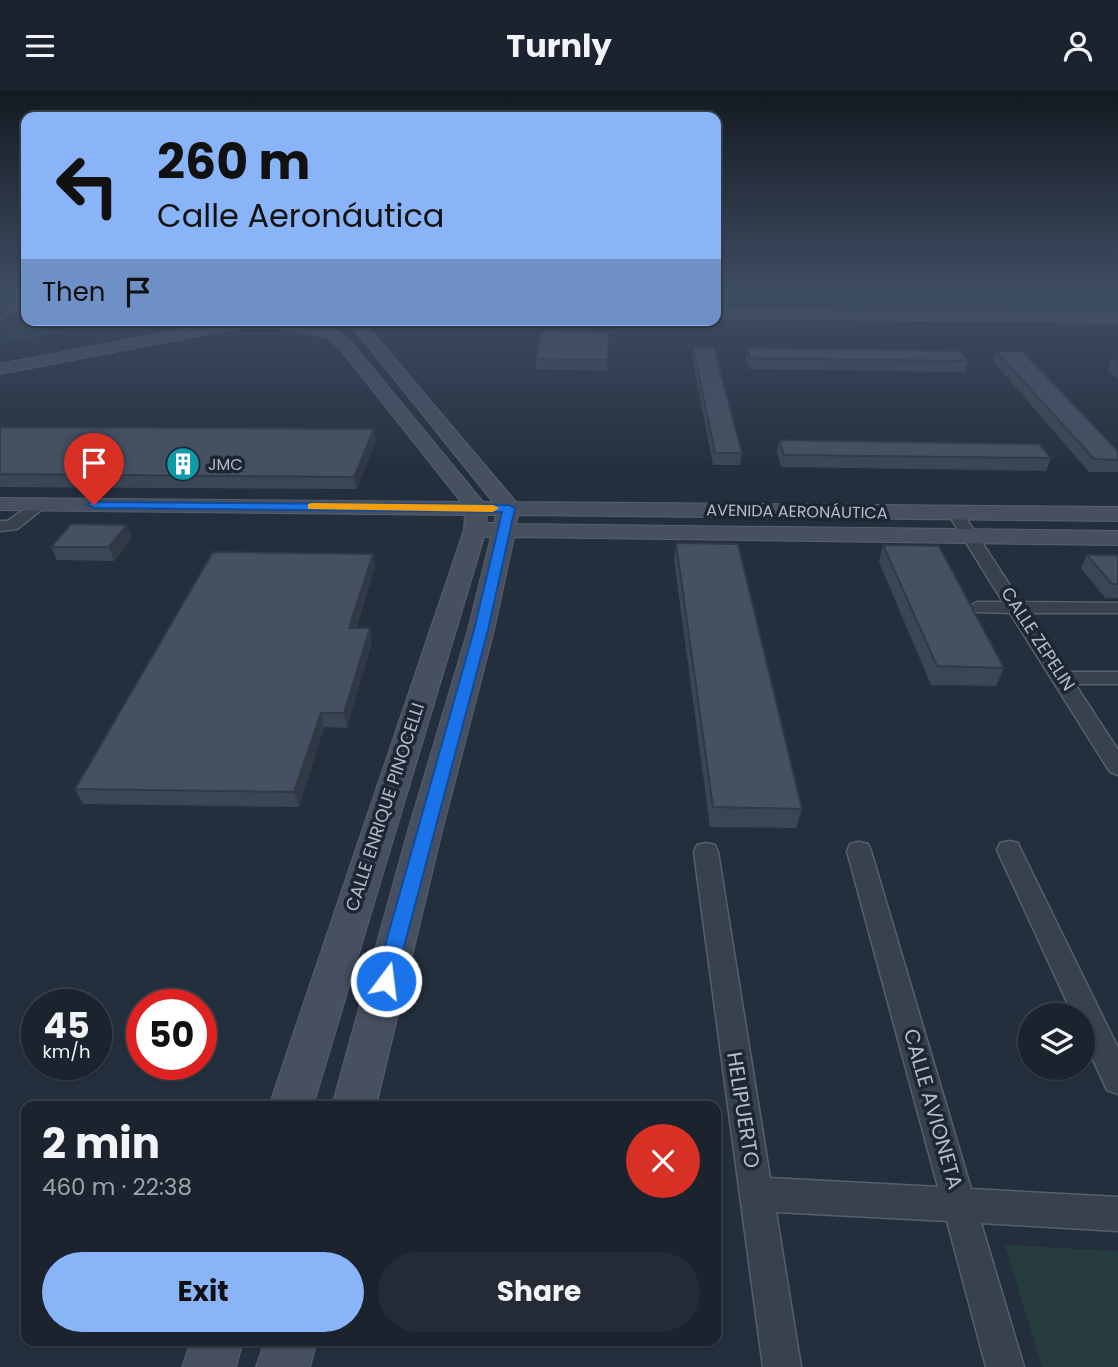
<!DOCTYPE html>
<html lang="en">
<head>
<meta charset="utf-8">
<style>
	body { margin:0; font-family:Poppins,sans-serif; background:#242b36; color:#f1f3f6; height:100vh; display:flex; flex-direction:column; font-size:26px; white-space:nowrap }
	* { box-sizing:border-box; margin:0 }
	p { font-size:23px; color:#a0a4aa }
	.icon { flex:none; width:38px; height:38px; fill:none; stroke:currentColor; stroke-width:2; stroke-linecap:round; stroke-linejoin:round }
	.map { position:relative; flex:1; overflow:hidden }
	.drawer { position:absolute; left:21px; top:1010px; width:700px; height:245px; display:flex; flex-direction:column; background:#1b232e; border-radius:14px; box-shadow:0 2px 5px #0004,0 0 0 2px #39404a }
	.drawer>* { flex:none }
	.top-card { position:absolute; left:21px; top:21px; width:700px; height:214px; border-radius:14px; box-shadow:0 2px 5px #0004,0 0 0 2px #39404a; background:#8ab4f8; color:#111; overflow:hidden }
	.fabs { position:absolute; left:1018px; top:912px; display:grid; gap:14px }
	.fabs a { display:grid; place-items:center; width:77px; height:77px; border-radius:50%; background:#1b232e; box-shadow:0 2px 5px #0004,0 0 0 2px #39404a; font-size:35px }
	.speed { position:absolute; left:21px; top:898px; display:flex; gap:14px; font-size:35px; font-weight:700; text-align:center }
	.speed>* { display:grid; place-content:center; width:91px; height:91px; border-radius:50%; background:#1b232e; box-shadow:0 2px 5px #0004,0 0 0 2px #39404a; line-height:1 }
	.speed small { font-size:18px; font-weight:400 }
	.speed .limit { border:10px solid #d22; background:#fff; color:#111 }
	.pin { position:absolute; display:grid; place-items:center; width:60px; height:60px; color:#fff; margin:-72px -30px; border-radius:50% 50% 50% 0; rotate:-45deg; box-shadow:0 0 7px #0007 }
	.pin .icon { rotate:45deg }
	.me { position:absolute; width:77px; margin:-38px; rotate:15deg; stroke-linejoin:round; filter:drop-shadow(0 0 5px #0008) }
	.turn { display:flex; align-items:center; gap:24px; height:147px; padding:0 21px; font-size:32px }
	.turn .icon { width:91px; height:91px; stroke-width:2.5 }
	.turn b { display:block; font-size:49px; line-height:60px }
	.then { display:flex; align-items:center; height:66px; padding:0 21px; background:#0003; gap:14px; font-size:26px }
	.round { display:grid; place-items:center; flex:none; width:74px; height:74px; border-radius:37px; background:#242b36 }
	.headline { display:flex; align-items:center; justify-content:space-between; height:119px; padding:0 21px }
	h1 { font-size:42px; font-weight:700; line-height:52px }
	.primary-button { display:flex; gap:14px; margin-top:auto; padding:14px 21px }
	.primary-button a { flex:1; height:80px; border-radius:42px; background:#8ab4f8; color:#111; font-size:28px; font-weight:700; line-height:80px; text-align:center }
	.primary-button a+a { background:#242b36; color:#f1f3f6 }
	header { display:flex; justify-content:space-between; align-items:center; height:91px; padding:0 21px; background:#1b232e; font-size:32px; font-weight:700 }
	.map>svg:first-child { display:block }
	.green { fill:#263c3f }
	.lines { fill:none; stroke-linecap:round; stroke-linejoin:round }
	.street-casing { stroke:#565f6c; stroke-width:3 }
	.secondary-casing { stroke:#565f6c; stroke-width:2 }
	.street { fill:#38414e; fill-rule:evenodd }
	.secondary { fill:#465061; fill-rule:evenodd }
	.wall { fill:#3b4654 }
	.shaded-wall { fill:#303945 }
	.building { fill:#455162; stroke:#303945; stroke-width:2 }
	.route { fill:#1a73e8; stroke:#114b97; stroke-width:2 }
	.slow { fill:#f59e0b }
	.labels { text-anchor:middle; stroke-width:7; stroke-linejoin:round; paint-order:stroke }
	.far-poi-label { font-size:16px; fill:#b4bcc9; stroke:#1d2633; text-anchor:start }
	.far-street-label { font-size:16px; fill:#b4bcc9; stroke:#1d2633 }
	.street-label { font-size:18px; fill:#b4bcc9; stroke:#1d2633 }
	.near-street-label { font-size:21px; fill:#b4bcc9; stroke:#1d2633 }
</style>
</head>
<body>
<header><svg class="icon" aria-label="menu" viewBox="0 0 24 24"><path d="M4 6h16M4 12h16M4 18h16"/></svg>Turnly<svg class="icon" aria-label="person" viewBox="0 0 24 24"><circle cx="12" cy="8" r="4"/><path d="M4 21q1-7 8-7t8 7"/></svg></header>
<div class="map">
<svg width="1118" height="1276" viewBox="0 0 1118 1276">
	<rect width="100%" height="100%" fill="#242f3e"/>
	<!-- green -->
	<path class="green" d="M26 228V229H121L0 253V248Z
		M1005 1154 1118 1160V1276H1042Z"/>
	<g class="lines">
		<!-- street casing -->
		<g class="street-casing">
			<path id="street" d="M26 204V211L0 228V220Z
				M40 408 48 413 45 416 17 438 0 440V430H7Z
				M955 416 960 418 1021 511 1118 512V522H1029L1067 581H1118V593H1075L1118 659V684L1110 681 1010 522 977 521 968 516 977 511H1003L947 421Z
				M1009 750 1018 752 1021 759 1118 957V1003L1107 999 1083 947V924H1073L997 759 1000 752Z
				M859 751 868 753 871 760 971 1098 1118 1106V1140L981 1132 1024 1276H986L947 1130 776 1121 801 1276H763L694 761 697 754 706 752 715 754 718 761 770 1087 938 1096 847 760 850 753Z"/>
		</g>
		<!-- secondary casing -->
		<g class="secondary-casing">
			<path id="secondary" d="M716 219 1118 223V231L716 227Z
				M231 229H286L314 235 309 229H325L352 252 483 411H493L347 229H362L516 411 1118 416V430L518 424 516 433 1118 440V454L514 446 494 539 442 740 376 1015H332L408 740 468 539 491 446H484L313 1015H269L464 439 465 424 0 419V407L461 411 340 258 327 246 282 237H239L0 283V273ZM487 424H496L494 432H486Z
				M191 1250H243L236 1276H182Z
				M265 1250H317L310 1276H256Z"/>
		</g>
		<!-- street -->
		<use href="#street" class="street"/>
		<!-- secondary -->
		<use href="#secondary" class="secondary"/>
	</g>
	<!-- wall -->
	<path class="wall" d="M609 241 607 280 536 278V268Z
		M693 256 742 362 740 374H713L692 266Z
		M747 257 968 270 965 281 749 278 746 268Z
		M996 260 1118 360V381H1089L993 270Z
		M1111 268H1118V288L1107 279Z
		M0 336 376 350 357 398 0 396Z
		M779 349 1051 367 1046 380 781 376 777 361Z
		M127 434 132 447 114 470 57 469 51 456Z
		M676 452 802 718 796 737 710 736 674 469Z
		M883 454 1004 577 996 595 931 594 879 471Z
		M373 463 375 476 356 537H370L372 551 347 637 324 636 299 716 83 713 75 698Z
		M1087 464H1118V507H1105L1081 477Z"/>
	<!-- shaded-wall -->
	<path class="shaded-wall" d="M374 338 376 350 357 398 354 386Z
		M127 434 132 447 114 470 109 456Z
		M373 463 375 476 351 550 349 537Z
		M370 537 372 551 347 637 344 622Z
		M321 622 324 636 299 716 294 701Z"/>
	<!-- building -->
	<path class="building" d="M542 240 609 241 608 269 536 268Z
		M693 256H714L742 362H715Z
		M747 257 960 260 968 270 750 267Z
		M996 260H1022L1118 360V369L1094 368Z
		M1111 268H1118V274Z
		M0 336 374 338 354 386 0 383Z
		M779 349 1039 353 1051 367 784 364Z
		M71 433 127 434 109 456H51Z
		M676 452 738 453 802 718 713 716Z
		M883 454 939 455 1004 577 937 575Z
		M213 461 373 463 349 537H370L344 622H321L294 701 75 698Z
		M1087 464H1118V493H1112Z"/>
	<!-- sky -->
	<linearGradient id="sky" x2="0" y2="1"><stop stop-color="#141a22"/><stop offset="0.53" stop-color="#3f4d63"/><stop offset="1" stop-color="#3f4d63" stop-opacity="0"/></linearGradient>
	<rect width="1118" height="382" fill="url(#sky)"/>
	<!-- route -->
	<path class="route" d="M90 411 509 414 515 417 488 539 393 897 386 899 378 897 375 890 474 539 502 421 94 417 88 414Z"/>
	<!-- slow -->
	<path class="slow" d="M312 412 493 414 499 417 493 421 308 418V413Z"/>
	<!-- icons -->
	<defs>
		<g id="building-disc" transform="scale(1.75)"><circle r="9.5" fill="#0f9aa8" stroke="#1d2633"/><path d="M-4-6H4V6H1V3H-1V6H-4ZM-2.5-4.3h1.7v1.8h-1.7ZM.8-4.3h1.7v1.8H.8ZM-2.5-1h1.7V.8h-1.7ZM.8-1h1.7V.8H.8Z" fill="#fff"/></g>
	</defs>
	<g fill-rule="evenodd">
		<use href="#building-disc" x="183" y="373"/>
	</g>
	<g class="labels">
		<!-- far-poi labels -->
		<g class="far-poi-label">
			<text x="208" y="379">JMC</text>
		</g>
		<!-- far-street labels -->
		<g class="far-street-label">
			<text transform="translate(797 420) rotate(1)" y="6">AVENIDA AERONÁUTICA</text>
		</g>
		<!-- street labels -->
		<g class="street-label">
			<text transform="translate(1038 548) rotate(57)" y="6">CALLE ZEPELIN</text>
			<text transform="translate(385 716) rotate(-72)" y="6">CALLE ENRIQUE PINOCELLI</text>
		</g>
		<!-- near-street labels -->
		<g class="near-street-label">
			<text transform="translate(933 1018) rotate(74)" y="7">CALLE AVIONETA</text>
			<text transform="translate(743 1019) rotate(81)" y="7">HELIPUERTO</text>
		</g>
	</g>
</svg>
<div class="fabs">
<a><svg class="icon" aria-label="layers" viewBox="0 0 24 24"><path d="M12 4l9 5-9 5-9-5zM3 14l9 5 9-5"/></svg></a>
</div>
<div class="speed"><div>45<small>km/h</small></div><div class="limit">50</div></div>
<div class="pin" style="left:94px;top:414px;background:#d93025"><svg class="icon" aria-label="arrive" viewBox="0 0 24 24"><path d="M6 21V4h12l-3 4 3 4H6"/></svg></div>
<svg class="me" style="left:386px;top:890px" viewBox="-20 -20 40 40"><circle r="17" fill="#1a73e8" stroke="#fff" stroke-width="3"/><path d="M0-11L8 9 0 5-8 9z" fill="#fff"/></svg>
<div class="top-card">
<div class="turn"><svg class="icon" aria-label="left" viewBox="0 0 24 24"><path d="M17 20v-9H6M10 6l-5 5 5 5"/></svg><div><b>260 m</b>Calle Aeronáutica</div></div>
<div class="then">Then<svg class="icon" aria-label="arrive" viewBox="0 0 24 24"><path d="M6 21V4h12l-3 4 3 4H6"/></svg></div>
</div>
<section class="drawer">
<div class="headline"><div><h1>2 min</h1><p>460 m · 22:38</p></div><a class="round" style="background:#d93025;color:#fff"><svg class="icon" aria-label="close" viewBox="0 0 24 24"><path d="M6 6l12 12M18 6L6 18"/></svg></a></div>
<div class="primary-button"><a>Exit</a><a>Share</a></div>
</section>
</div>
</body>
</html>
